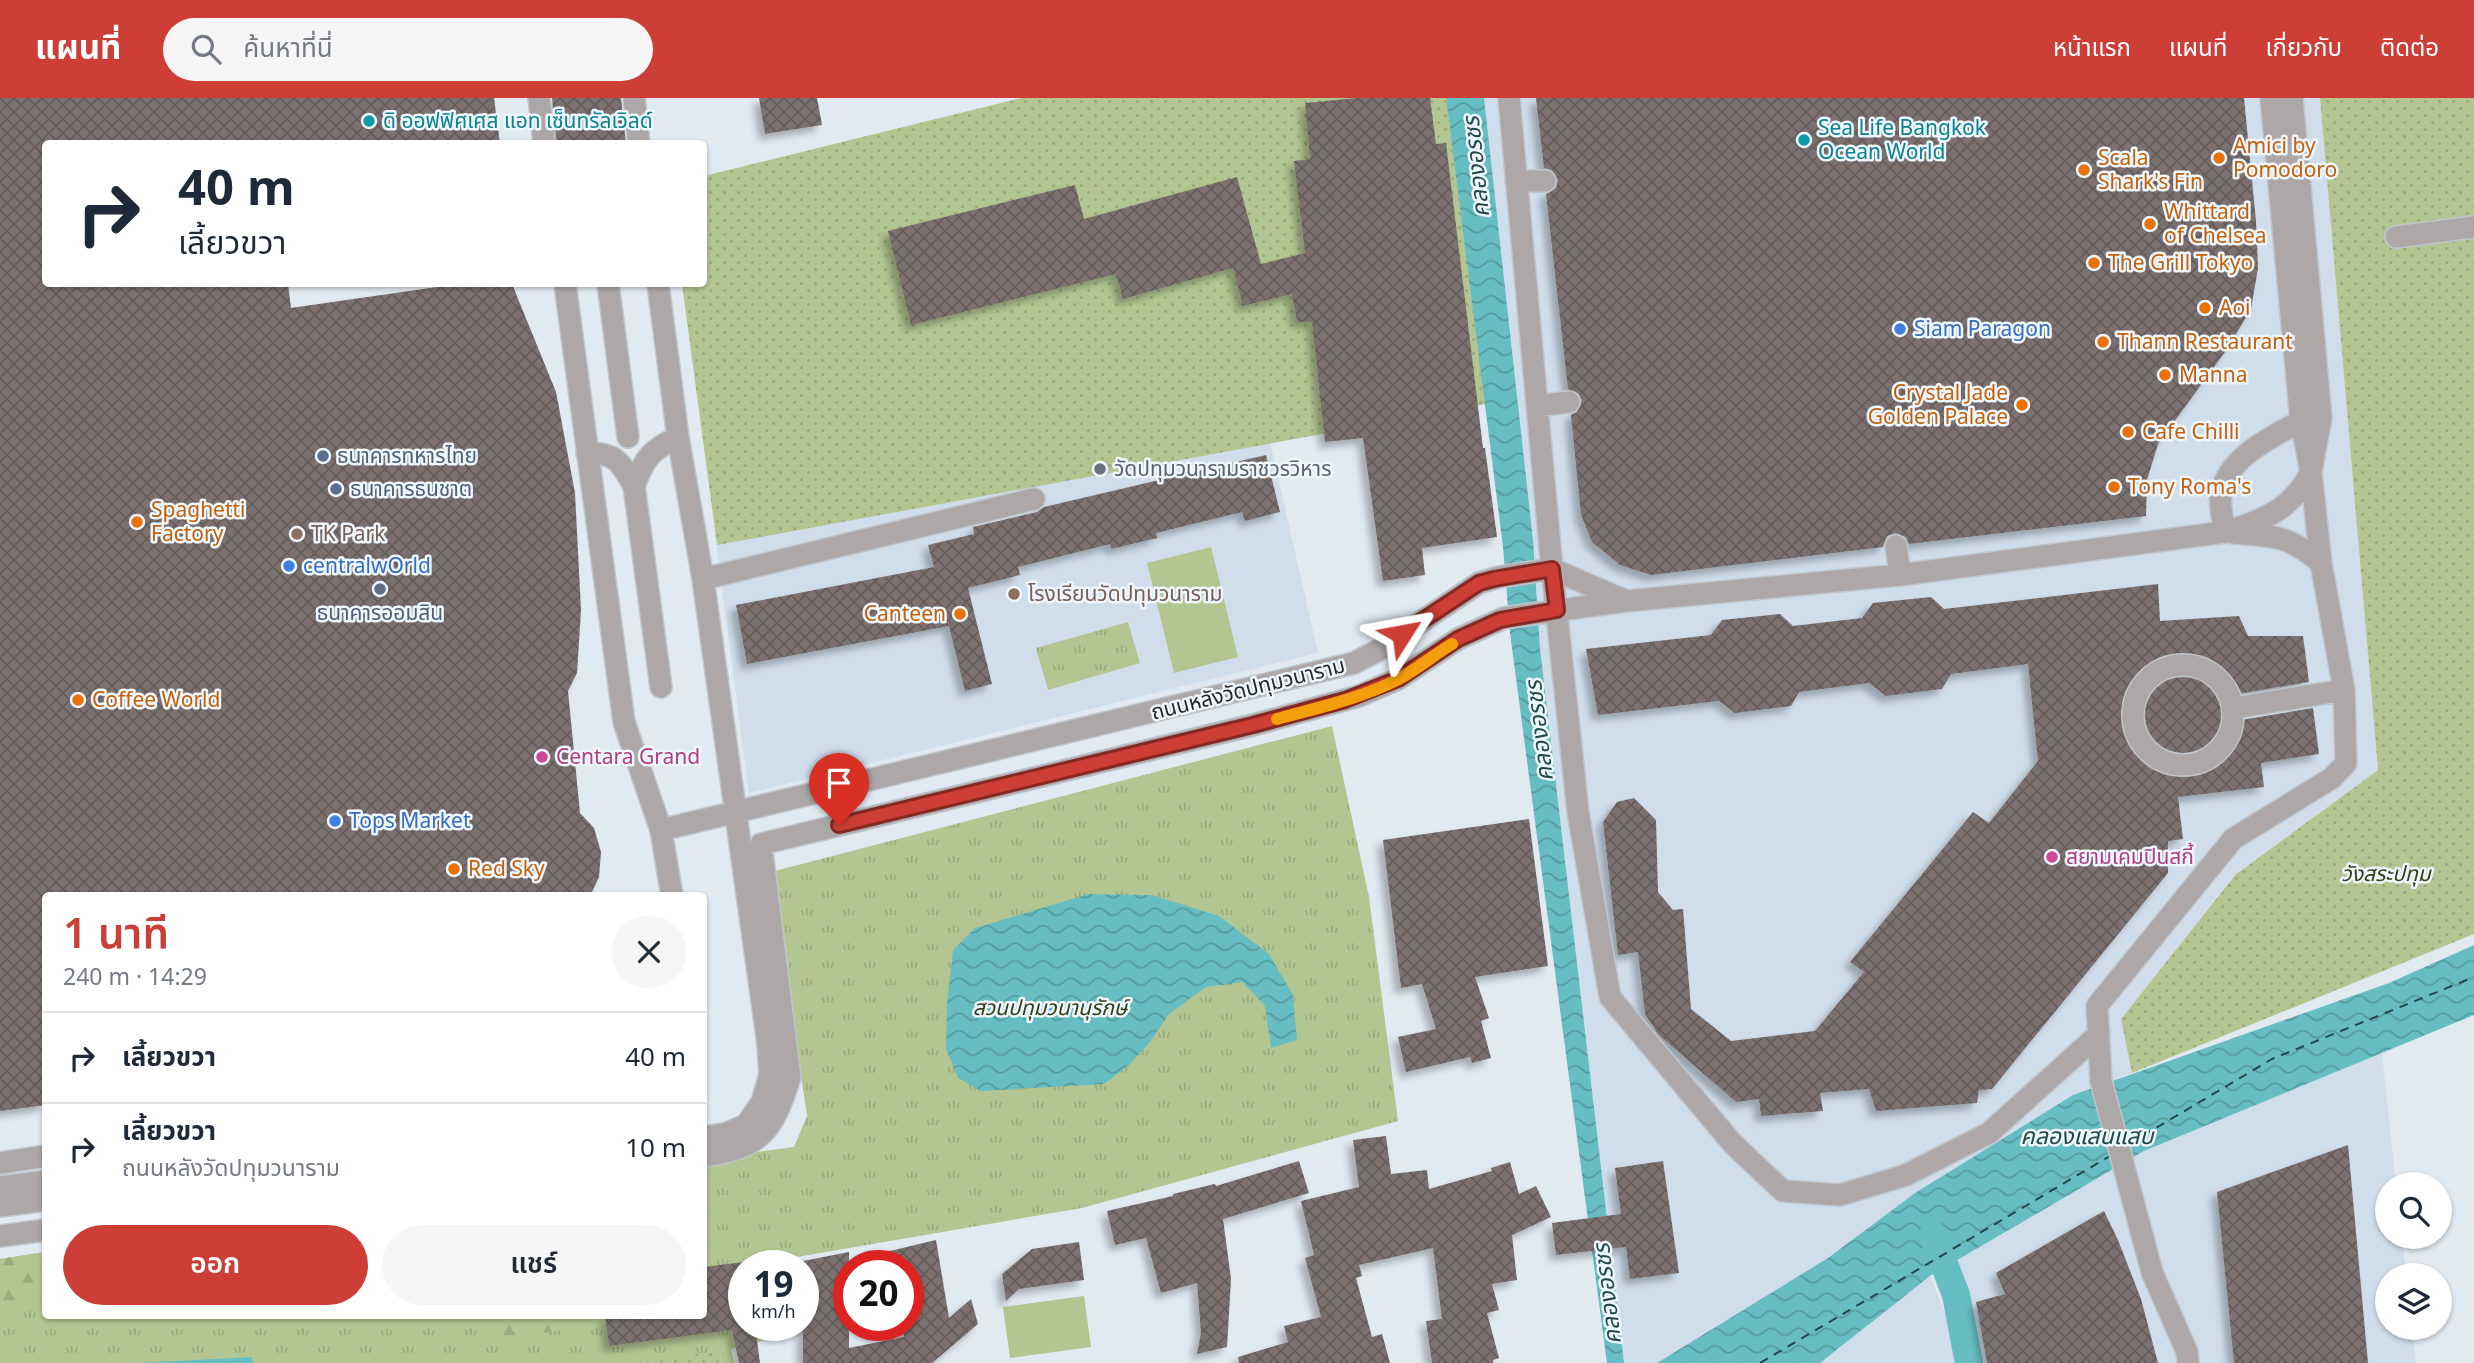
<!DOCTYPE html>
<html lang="th">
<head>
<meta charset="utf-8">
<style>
	body { margin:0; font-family:Georgia,"Noto Sans Thai",serif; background:#f6f6f7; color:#1f2937; height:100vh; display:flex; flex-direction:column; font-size:26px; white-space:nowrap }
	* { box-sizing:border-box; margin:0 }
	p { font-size:23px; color:#747a83 }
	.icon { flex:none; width:38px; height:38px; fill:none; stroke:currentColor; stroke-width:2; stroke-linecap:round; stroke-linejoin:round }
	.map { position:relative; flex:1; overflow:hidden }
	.details { position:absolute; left:42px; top:794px; width:665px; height:427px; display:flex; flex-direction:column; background:#fff; border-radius:7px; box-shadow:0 2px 5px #0004 }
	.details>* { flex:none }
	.banner { position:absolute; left:42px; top:42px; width:665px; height:147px; border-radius:7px; box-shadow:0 2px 5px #0004; background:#fff; color:#1f2937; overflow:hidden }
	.controls { position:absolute; left:2375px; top:1074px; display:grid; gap:14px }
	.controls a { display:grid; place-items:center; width:77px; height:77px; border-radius:50%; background:#fff; box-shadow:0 2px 5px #0004; font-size:35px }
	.speed { position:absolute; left:728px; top:1152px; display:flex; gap:14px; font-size:35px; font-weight:700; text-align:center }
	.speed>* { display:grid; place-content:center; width:91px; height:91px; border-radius:50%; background:#fff; box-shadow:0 2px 5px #0004; line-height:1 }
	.speed small { font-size:18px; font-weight:400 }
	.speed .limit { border:10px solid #d22; background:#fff; color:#111 }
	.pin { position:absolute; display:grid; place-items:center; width:60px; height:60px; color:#fff; margin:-72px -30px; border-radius:50% 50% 50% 0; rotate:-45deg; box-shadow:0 0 7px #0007 }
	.pin .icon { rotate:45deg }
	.me { position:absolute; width:77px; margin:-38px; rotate:56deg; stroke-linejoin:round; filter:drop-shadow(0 0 5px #0008) }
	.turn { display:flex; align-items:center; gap:24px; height:147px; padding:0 21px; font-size:32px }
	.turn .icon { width:91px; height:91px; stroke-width:2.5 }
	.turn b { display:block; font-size:49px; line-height:60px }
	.round { display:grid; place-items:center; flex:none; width:74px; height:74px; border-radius:37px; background:#f6f6f7 }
	.headline { display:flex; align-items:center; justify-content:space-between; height:119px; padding:0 21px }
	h1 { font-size:42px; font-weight:600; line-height:52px; color:#cc3e36 }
	.action { display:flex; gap:14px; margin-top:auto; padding:14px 21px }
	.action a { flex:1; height:80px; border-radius:42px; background:#cc3e36; color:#fff; font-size:28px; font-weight:600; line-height:80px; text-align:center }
	.action a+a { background:#f6f6f7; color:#1f2937 }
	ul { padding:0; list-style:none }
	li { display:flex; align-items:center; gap:21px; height:91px; padding:0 21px; border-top:2px solid #e0e1e3 }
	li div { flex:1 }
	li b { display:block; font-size:26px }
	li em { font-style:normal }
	header { display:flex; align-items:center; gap:42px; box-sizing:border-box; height:98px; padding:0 35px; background:#cc3e36; color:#fff }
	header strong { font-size:33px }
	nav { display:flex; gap:38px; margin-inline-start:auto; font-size:24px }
	.search { width:490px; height:63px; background:#f6f6f7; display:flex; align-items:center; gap:18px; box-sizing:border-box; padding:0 24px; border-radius:38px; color:#747a83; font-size:26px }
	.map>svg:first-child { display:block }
	.built { fill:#d0ddeb }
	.grass { fill:url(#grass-tufts) }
	.forest { fill:url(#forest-firs) }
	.garden { fill:url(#garden-dots) }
	.pitch { fill:#b3c691 }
	.water { fill:url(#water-waves) }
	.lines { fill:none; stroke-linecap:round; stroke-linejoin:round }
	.canal { stroke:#67bec2; stroke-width:28 }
	.ferry { stroke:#20494b; stroke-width:2; stroke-dasharray:9 7; stroke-linecap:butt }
	.building { fill:url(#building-cross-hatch); filter:url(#shadow) }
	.minor-casing { stroke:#bfc6cd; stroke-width:24 }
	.minor { stroke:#ada8a7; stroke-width:21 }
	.route-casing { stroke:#852823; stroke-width:18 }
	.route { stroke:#cc3e36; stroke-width:12 }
	.slow { stroke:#f59e0b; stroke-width:12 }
	.culture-dot { fill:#0f9aa8; stroke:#eef6fe; stroke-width:2.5 }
	.food-dot { fill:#e8710a; stroke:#eef6fe; stroke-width:2.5 }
	.shop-dot { fill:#3f7fe0; stroke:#eef6fe; stroke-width:2.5 }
	.service-dot { fill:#5c6f8a; stroke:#eef6fe; stroke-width:2.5 }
	.worship-dot { fill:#6b7280; stroke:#eef6fe; stroke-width:2.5 }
	.education-dot { fill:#8d6e63; stroke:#eef6fe; stroke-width:2.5 }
	.hotel-dot { fill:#d1479c; stroke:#eef6fe; stroke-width:2.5 }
	.labels { text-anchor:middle; stroke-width:5; stroke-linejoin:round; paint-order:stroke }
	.culture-label { font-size:21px; fill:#0d838f; stroke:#eef6fe; text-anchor:start }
	.food-label { font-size:21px; fill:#c56008; stroke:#eef6fe; text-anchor:start }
	.shop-label { font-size:21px; fill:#366cbe; stroke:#eef6fe; text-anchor:start }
	.service-label { font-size:21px; fill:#4e5e75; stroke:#eef6fe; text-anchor:start }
	.worship-label { font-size:21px; fill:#5b616d; stroke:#eef6fe; text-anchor:start }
	.education-label { font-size:21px; fill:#785e54; stroke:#eef6fe; text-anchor:start }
	.street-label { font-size:21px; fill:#25282b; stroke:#eef6fe }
	.hotel-label { font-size:21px; fill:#b23c85; stroke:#eef6fe; text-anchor:start }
	.park-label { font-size:21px; font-style:italic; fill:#334014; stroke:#eef6fe }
	.water-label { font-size:23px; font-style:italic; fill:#20494b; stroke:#eef6fe }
</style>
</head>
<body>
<header>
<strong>แผนที่</strong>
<div class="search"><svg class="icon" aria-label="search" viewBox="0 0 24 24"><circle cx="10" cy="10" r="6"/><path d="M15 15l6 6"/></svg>ค้นหาที่นี่</div>
<nav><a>หน้าแรก</a><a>แผนที่</a><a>เกี่ยวกับ</a><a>ติดต่อ</a></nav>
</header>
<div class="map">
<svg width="2474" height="1265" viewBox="0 0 2474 1265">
	<defs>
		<pattern id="grass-tufts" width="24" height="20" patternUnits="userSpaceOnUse" patternTransform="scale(1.75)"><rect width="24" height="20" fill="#b3c691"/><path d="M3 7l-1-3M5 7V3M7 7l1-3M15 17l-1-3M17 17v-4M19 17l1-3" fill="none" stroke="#9aaa7d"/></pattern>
		<pattern id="forest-firs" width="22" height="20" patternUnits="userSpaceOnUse" patternTransform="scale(1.75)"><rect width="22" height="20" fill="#b3c691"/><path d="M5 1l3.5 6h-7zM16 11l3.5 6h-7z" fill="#9aaa7d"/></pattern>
		<pattern id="garden-dots" width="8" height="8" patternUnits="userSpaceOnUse" patternTransform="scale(1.75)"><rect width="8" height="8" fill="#b3c691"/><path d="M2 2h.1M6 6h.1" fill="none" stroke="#9aaa7d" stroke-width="1.8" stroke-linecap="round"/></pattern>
		<pattern id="water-waves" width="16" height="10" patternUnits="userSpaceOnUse" patternTransform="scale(1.75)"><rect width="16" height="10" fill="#67bec2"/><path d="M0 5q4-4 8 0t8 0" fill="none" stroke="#559a9e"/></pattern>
		<pattern id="building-cross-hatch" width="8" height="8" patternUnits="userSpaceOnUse" patternTransform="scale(1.75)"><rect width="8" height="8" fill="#7b716f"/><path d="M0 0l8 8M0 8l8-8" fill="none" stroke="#655d5b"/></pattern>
		<filter id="shadow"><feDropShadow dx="-6" dy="6" stdDeviation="3.5" flood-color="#0004"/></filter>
	</defs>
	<rect width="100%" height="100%" fill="#e1e9f1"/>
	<!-- built -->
	<path class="built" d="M1484 0H2320L2378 672 2234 777 2121 921 2132 975 2073 997 1915 1095 1828 1160 1657 1265H1624L1540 550 1533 442Z
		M1265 322 1318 555 749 695 715 436Z
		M2382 955 2396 1087H2387V1139H2402L2406 1178H2387V1230H2412L2416 1265H1976L1966 1202 1956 1163 2144 1053Z
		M1930 1178 1957 1245 1959 1265H1820Z"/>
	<!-- grass -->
	<path class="grass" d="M1128 524 1140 565 1048 592 1036 550Z
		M1332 628 1369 799 1398 1023 1082 1110 768 1164V1167H744V1227H782L784 1237 731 1251 734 1265H0V1161L45 1154 46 1218H704V1061L794 1049 807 1018 771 774Z"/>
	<!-- forest -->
	<path class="forest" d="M45 1154V1205L0 1216V1161Z
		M487 1218H582L583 1228 505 1242 503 1230 489 1232Z"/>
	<!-- garden -->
	<path class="garden" d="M1021 0H1446L1486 306 717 447 682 186H704V78Z
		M2320 0H2474V836L2132 975 2121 921 2235 777 2378 672Z
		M723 1252 726 1265H638Z"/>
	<!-- pitch -->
	<path class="pitch" d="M1211 449 1238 559 1174 575 1147 465Z
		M1084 1198 1091 1249 1010 1260 1003 1209Z"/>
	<!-- water -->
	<path class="water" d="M1446 0H1484L1533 442 1540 550 1624 1265H1607L1510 535 1503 449Z
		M1089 796 1152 797 1219 818 1269 856 1293 897 1297 942 1271 950 1265 908 1243 884 1206 889 1169 916 1150 944 1129 967 1104 986 981 993 958 980 946 951 947 905 953 852 975 830Z
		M2474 847V917L2144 1053 1930 1178 1820 1265H1657L1828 1160 1915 1095 2073 997 2389 885Z
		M252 1259 253 1265H133H138Z"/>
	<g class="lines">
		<!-- canal -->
		<path class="canal" d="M1933 1137 1956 1197 1969 1265"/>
		<!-- ferry -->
		<path class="ferry" d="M2129 1046 2272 961 2474 879
			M1760 1265 2110 1058"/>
	</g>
	<!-- building -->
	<path class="building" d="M0 0H494L500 46H46V186H288L291 210 458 186H512L556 294 575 395 581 512 577 575 568 593 580 715 594 730 601 754 599 779 590 798H46V1007L0 1013Z
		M552 0H621L626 46H557Z
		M759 0H817L822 27 765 36Z
		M1357 0H1430L1436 46 1446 45 1483 350H1485L1497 439 1422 450 1425 477 1383 483 1363 340 1325 344 1312 224H1297L1292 196 1243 208 1233 170 1123 201 1116 176 911 227 888 133 1075 87 1084 121 1237 79 1261 166 1305 155 1294 63 1310 61 1305 5Z
		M1536 0H2244L2256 123 2258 170 2251 211 2227 251 2158 346 2147 382 2146 418 1909 446 1906 439 1895 435 1887 438 1883 449 1651 477 1620 467 1592 444 1581 417 1571 317 1577 314 1582 303 1579 296 1568 291 1546 96 1556 90 1558 82 1552 72 1544 70Z
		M1266 357 1280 414 1245 423 1242 414 1156 435 1157 440 1111 451 1110 446 1018 469 1020 477 968 490 992 586 965 593 949 528 747 566 736 507 934 469 928 447 974 436 973 429 1037 414 1044 409Z
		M2158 486 2160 523 2239 518 2248 538H2303L2309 584 2231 597 2225 600 2221 611 2224 619 2235 623 2313 610 2319 656 2261 665 2264 689 2178 699 2183 741 2168 743V775L1992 991 1979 992 1977 1005 1876 1013 1869 991 1820 995 1823 1013 1761 1018 1759 1001 1736 1004 1659 937 1645 916 1638 854 1618 857 1603 724 1617 704 1634 700 1656 722 1658 794 1673 812 1683 811 1691 911 1731 943 1815 933 1864 874 1850 864 1973 714 1989 725 2038 663 2028 566 1951 576 1942 591 1886 598 1869 585 1799 594 1791 608 1735 615 1719 603 1598 617 1586 551 1711 537 1722 522 1780 516 1793 528 1862 520 1873 505 1931 499 1944 511Z
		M1529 721 1548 868 1475 879 1489 920 1481 923 1491 960 1472 965 1470 959 1406 974 1398 939 1436 931 1422 886 1401 890 1383 742Z
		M1386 1038 1391 1076 1427 1072 1429 1091 1492 1073 1491 1070 1510 1064 1519 1096 1536 1088 1551 1119 1512 1137 1517 1182 1492 1186 1499 1212 1487 1215 1499 1260 1493 1262V1265H1432L1426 1223 1442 1221 1433 1150 1359 1167 1362 1178 1356 1180 1372 1239 1382 1236 1390 1265H1239L1238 1259 1288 1244 1284 1228 1321 1219 1305 1160 1314 1157 1301 1103 1359 1089 1353 1042Z
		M2348 1047 2368 1265H2234L2217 1094Z
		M1299 1063 1309 1095 1223 1121 1231 1181 1227 1249 1197 1256 1201 1235 1197 1185 1161 1195 1146 1140 1115 1147 1107 1113 1173 1098V1096L1215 1086 1216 1088Z
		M1663 1063 1679 1175 1630 1181 1626 1149 1556 1157 1552 1125 1621 1116 1615 1070Z
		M2104 1113 2118 1142 2141 1201 2158 1265H1987L1976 1204 2005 1196 1996 1175Z
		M936 1142 949 1220 971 1201 978 1226 932 1265H803V1163L849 1154V1178L842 1180 849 1205V1250L904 1239 902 1227H908V1167H866L865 1159Z
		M1079 1144 1084 1182 1019 1191 1006 1203 1002 1176 1032 1151Z
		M744 1164V1227H755L760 1265H739L732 1232 609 1248 605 1218H704V1169Z"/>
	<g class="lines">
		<!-- minor casing -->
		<g class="minor-casing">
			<path id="minor" d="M539 0 544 46
				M634 0 639 46
				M1509 0 1552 471 1578 714 1610 899 1733 1046 1783 1093 1840 1097 1906 1077 1989 1035 2099 936
				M1516 83H1545
				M2396 139 2474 129
				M565 186 624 624 661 732 672 798
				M608 186 628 339
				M658 186 678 339 703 481 768 946 770 977 762 1004 746 1027 725 1036 704 1039
				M1537 308 1569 304
				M587 355C617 355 620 364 634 388
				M2225 434C2223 423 2219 407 2221 396 2228 358 2272 339 2301 323
				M2233 435C2277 439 2286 436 2321 465
				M1896 448 1900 477
				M703 481 1034 401
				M2133 617a50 50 0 1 1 100 0a50 50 0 1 1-100 0Z
				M661 589 634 388C645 359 651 352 678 339
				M2234 610 2344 592
				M661 732 1354 565 1379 552 1479 485 1499 479 1552 471 1624 502
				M704 1058C761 1050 773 1033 790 979L761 746 1253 627 1359 598 1398 581 1458 541 1504 520 1626 503 1900 477 2225 434C2264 422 2291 412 2311 374L2301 323 2271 0
				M0 1065 46 1058
				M0 1089 46 1083
				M0 1108 46 1102
				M0 1138 46 1132
				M2188 1265 2187 1254 2152 1174 2101 983 2097 908 2233 741 2332 680 2346 665 2344 592 2321 465 2311 374 2321 320 2292 0"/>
		</g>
		<!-- minor -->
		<use href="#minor" class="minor"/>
	</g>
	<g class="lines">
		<!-- route casing -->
		<g class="route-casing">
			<path id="route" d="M839 727 1253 627 1345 602 1398 581 1458 541 1500 522 1557 512 1552 471 1494 481 1479 485 1402 536"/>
		</g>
		<!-- route -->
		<use href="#route" class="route"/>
		<!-- slow -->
		<path class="slow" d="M1277 621C1317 610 1359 601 1397 582 1416 572 1434 557 1452 546"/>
	</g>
	<!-- markers -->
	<g class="culture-dot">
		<circle cx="369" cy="23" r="7"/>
		<circle cx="1804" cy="42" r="7"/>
	</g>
	<g class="food-dot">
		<circle cx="2219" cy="60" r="7"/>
		<circle cx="2084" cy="72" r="7"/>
		<circle cx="2150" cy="126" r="7"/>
		<circle cx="2094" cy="165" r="7"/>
		<circle cx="2205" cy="210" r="7"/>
		<circle cx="2103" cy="244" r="7"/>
		<circle cx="2165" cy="277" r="7"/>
		<circle cx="2022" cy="307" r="7"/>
		<circle cx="2128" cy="334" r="7"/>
		<circle cx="2114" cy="389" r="7"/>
		<circle cx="137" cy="424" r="7"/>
		<circle cx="960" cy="516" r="7"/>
		<circle cx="78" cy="602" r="7"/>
		<circle cx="454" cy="771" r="7"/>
	</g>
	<g class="shop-dot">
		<circle cx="1900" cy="231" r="7"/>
		<circle cx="289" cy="468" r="7"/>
		<circle cx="335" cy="723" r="7"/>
	</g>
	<g class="service-dot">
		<circle cx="323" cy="358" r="7"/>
		<circle cx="336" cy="391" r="7"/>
		<circle cx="380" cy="491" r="7"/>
	</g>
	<circle class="worship-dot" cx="1100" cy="371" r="7"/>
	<g class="education-dot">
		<circle cx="297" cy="436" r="7"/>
		<circle cx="1014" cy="496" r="7"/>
	</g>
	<g class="hotel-dot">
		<circle cx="542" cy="659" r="7"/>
		<circle cx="2052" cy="759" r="7"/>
	</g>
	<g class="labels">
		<!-- culture labels -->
		<g class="culture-label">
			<text x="383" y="30">ดิ ออฟฟิศเศส แอท เซ็นทรัลเวิลด์</text>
			<text x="1818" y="37">Sea Life Bangkok<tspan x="1818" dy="24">Ocean World</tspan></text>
		</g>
		<!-- food labels -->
		<g class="food-label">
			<text x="2233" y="55">Amici by<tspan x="2233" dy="24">Pomodoro</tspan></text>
			<text x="2098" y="67">Scala<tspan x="2098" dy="24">Shark's Fin</tspan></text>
			<text x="2164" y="121">Whittard<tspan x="2164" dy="24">of Chelsea</tspan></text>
			<text x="2108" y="172">The Grill Tokyo</text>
			<text x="2219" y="217">Aoi</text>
			<text x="2117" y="251">Thann Restaurant</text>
			<text x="2179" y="284">Manna</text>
			<text x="2008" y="302" text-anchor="end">Crystal Jade<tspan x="2008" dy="24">Golden Palace</tspan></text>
			<text x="2142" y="341">Cafe Chilli</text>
			<text x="2128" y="396">Tony Roma's</text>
			<text x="151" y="419">Spaghetti<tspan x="151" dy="24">Factory</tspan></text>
			<text x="946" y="523" text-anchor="end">Canteen</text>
			<text x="92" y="609">Coffee World</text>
			<text x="468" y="778">Red Sky</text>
		</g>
		<!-- shop labels -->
		<g class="shop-label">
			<text x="1914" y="238">Siam Paragon</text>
			<text x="303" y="475">centralwOrld</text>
			<text x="349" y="730">Tops Market</text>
		</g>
		<!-- service labels -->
		<g class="service-label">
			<text x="337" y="365">ธนาคารทหารไทย</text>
			<text x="350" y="398">ธนาคารธนชาต</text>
			<text x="380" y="522" text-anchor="middle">ธนาคารออมสิน</text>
		</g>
		<!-- worship labels -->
		<g class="worship-label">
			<text x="1114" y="378">วัดปทุมวนารามราชวรวิหาร</text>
		</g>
		<!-- education labels -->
		<g class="education-label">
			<text x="311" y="443">TK Park</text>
			<text x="1028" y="503">โรงเรียนวัดปทุมวนาราม</text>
		</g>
		<!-- street labels -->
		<g class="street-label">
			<text transform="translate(1248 591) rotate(-14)" y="7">ถนนหลังวัดปทุมวนาราม</text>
		</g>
		<!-- hotel labels -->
		<g class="hotel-label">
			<text x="556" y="666">Centara Grand</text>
			<text x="2066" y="766">สยามเคมปินสกี้</text>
		</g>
		<!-- park labels -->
		<g class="park-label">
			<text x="2386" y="783">วังสระปทุม</text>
			<text x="1050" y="917">สวนปทุมวนานุรักษ์</text>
		</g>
		<!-- water labels -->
		<g class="water-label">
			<text transform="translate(1476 69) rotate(-96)" y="8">คลองอรชร</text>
			<text transform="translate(1539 633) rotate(-97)" y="8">คลองอรชร</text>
			<text x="2087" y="1046">คลองแสนแสบ</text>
			<text transform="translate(1607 1196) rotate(-97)" y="8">คลองอรชร</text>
		</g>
	</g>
</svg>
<div class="controls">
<a><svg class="icon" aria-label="search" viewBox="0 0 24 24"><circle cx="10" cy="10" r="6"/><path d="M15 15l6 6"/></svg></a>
<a><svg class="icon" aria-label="layers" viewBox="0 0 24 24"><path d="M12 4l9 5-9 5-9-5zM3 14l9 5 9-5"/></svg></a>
</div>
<div class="speed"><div>19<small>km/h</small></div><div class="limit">20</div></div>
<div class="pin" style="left:839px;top:727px;background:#d93025"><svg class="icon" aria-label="arrive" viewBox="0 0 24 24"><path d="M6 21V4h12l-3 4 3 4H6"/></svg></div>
<svg class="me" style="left:1402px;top:536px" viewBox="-20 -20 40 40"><path d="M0-17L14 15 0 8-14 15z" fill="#cc3e36" stroke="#fff" stroke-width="4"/></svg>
<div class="banner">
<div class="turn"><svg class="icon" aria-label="right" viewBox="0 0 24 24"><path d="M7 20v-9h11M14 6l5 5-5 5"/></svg><div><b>40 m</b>เลี้ยวขวา</div></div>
</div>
<section class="details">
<div class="headline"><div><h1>1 นาที</h1><p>240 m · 14:29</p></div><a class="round"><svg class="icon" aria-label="close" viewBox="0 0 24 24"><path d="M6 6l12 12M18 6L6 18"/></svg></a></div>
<ul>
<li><svg class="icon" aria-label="right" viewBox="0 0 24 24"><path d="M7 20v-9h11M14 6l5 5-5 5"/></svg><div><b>เลี้ยวขวา</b></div><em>40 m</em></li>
<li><svg class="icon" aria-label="right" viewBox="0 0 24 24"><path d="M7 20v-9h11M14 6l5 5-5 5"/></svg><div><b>เลี้ยวขวา</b><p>ถนนหลังวัดปทุมวนาราม</p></div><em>10 m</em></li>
</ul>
<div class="action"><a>ออก</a><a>แชร์</a></div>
</section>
</div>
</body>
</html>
